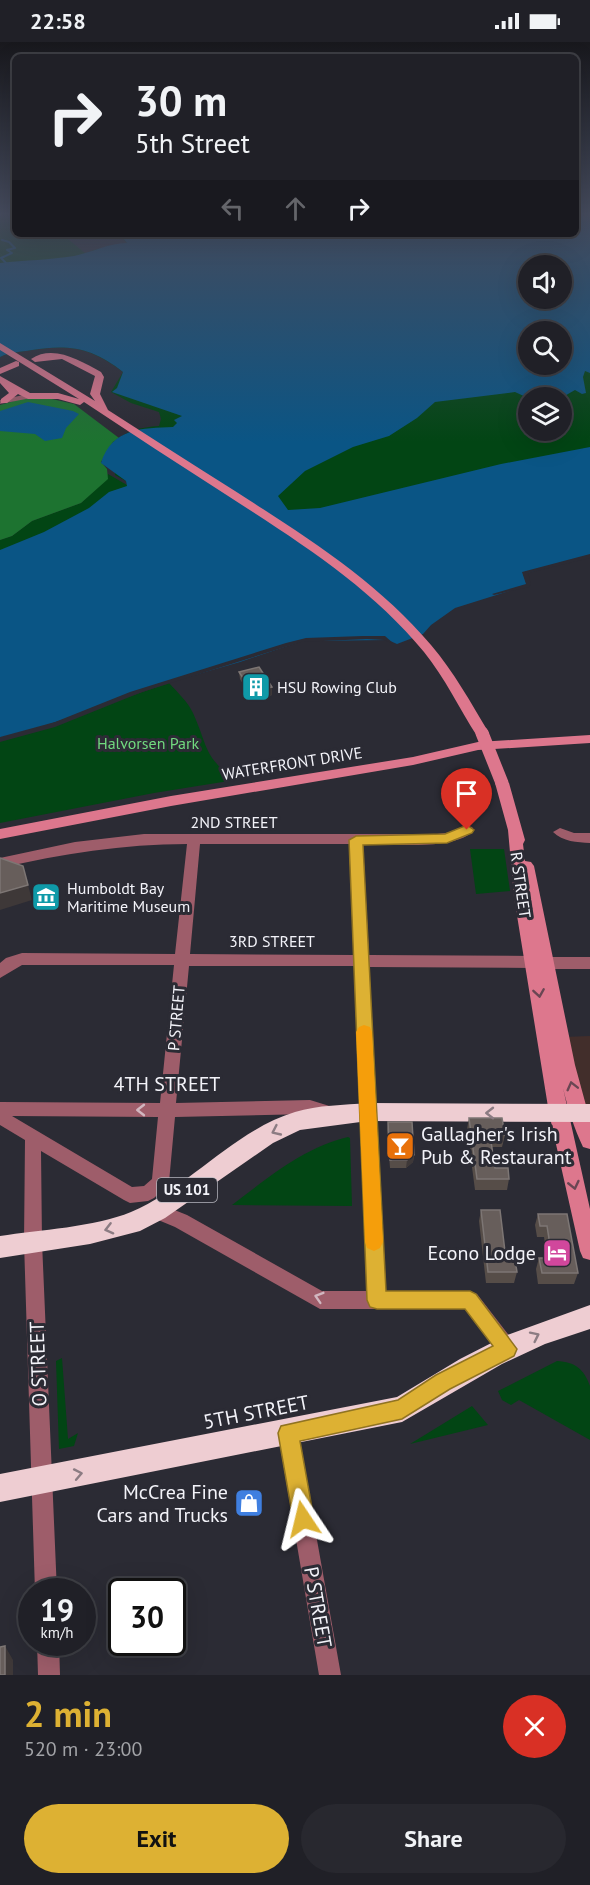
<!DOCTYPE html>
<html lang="en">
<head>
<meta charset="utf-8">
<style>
	body { margin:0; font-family:"PT Sans",sans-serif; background:#28282f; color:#f1f3f6; height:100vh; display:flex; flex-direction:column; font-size:22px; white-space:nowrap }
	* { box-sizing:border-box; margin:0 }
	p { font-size:20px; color:#a2a3a7 }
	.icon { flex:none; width:33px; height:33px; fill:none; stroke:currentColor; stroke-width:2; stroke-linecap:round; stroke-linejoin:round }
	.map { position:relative; height:1633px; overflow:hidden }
	.sheet { display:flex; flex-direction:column; background:#202027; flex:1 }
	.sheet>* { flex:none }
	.banner { position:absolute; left:12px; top:12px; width:567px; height:183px; border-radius:9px; box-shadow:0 6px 24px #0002,0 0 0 2px #3d3e44; background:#202027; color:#f1f3f6; overflow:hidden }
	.fabs { position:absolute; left:518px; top:213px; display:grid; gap:12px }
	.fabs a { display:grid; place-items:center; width:54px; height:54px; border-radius:50%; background:#202027; box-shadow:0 6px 24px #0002,0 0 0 2px #3d3e44; font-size:30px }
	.speed { position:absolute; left:18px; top:1536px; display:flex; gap:12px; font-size:30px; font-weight:700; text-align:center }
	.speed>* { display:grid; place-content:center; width:78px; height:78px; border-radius:50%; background:#202027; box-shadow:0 6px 24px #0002,0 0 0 2px #3d3e44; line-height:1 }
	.speed small { font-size:15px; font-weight:400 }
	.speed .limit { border:3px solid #111; border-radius:9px; background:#fff; color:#111 }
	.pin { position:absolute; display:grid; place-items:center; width:51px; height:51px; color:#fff; margin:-62px -26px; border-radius:50% 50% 50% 0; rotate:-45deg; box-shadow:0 0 6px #0007 }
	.pin .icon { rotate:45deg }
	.me { position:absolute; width:66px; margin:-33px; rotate:350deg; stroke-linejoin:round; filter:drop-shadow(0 0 4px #0008) }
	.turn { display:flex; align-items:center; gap:21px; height:126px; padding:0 24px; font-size:27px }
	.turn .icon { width:78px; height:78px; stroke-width:2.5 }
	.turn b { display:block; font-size:42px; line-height:51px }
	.lanes { display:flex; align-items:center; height:57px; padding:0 24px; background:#0003; justify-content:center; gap:30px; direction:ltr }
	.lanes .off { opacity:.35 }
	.round { display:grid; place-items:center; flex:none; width:63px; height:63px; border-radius:32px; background:#28282f }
	.summary { display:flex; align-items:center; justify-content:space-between; height:102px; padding:0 24px }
	h1 { font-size:36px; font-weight:700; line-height:45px; color:#ddb133 }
	.button { display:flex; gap:12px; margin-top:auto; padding:12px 24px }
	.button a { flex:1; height:69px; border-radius:36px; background:#ddb133; color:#111; font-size:24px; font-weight:700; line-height:69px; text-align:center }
	.button a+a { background:#28282f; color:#f1f3f6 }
	.status { display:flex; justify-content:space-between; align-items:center; height:42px; padding:0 30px; background:#202027; direction:ltr }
	.status svg { height:16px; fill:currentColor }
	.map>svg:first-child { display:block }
	.commercial { fill:#422e2b }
	.green { fill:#024514; fill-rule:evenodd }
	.forest { fill:#1d7330 }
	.water { fill:#0a5585; fill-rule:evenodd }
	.pier { fill:#2b2b34 }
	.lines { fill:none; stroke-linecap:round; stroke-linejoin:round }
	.stream { stroke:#0a5585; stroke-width:2 }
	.street { fill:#9e5d6a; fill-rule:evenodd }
	.secondary { fill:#dd778d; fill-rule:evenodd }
	.highway { fill:#eecdd2; fill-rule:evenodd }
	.secondary-bridge { stroke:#dd778d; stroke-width:13 }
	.wall { fill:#564d48 }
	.shaded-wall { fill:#3e3838 }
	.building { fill:#675e5b; stroke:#7d7674; stroke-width:1.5 }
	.oneway { stroke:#694653 }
	.oneway2 { stroke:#d1b7c0 }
	.oneway3 { stroke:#8c7c83 }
	.route { fill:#ddb133; stroke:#907321; stroke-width:1.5 }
	.slow { fill:#f59e0b }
	.labels { text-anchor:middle; stroke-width:6; stroke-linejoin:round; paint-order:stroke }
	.shield { fill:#2b2b34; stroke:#b7b7be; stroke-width:1.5 }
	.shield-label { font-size:15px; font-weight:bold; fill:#f3f3f9 }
	.poi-label { font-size:16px; fill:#f3f3f9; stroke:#2b2b34; text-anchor:start }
	.park-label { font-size:16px; fill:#71da7f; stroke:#2b2b34 }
	.street-label { font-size:16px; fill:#f3f3f9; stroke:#2b2b34 }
	.near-street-label { font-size:20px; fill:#f3f3f9; stroke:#2b2b34 }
	.near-poi-label { font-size:20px; fill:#f3f3f9; stroke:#2b2b34; text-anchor:end }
</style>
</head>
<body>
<div class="status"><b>22:58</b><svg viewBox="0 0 49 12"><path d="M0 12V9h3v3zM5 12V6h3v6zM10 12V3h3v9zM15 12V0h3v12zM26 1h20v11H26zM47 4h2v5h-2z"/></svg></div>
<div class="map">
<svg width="590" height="1633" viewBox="0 0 590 1633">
	<rect width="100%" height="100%" fill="#2b2b34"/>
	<!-- commercial -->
	<path class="commercial" d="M590 994V1083L564 995Z"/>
	<!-- green -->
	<path class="green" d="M0 171H15V192H65L63 193 85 211C100 206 113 203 127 201L117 192H173L135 204 0 228Z
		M590 171V416L300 476 143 439 0 563V498L12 494 32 479 81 461 107 437 108 432 127 443 126 439 115 433 113 400C127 389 141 385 159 384L161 377 159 370 131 361 111 350 123 330C92 306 69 302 32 308 21 310 10 310 0 315V307L576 192ZM528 224H561V256H528ZM528 290H561V322H528ZM528 356H561V388H528Z
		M169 641C178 651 188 660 193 671 208 704 203 714 235 738L154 751 0 781V699Z
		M470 807H504L510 849 476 852Z
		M348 1095 350 1096 352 1164 232 1163C269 1135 303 1106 348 1095Z
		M62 1316 68 1397 78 1391 74 1404 59 1407 56 1319Z
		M557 1319C575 1320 584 1327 590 1344V1398L519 1358 511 1363 502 1358 498 1349Z
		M472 1364 488 1383 410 1402Z"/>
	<!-- forest -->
	<path class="forest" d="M43 355 74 362 119 396 113 400 101 420 107 427 108 437 81 461 32 479 12 494 0 498V363L21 357Z"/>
	<!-- water -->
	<path class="water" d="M576 171H590V331L585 329 583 335 586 351 582 352 575 348 561 356H528L515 350 435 360 417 376 389 394 353 405 305 429 278 454 288 468 320 466 501 422 590 405V514L523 532 528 543 455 566 431 583 423 592 397 602 388 598 302 599 240 620 132 651 96 667 0 698V508L44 490 89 466 109 450 127 444 126 439 101 421C112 386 142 386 173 385L177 381 174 378 182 374 112 350 117 346 123 330C93 306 69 302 32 308 21 310 10 310 0 315V221C25 218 50 218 74 214 93 210 109 201 127 201L123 196 132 192H576ZM528 224H561V256H528ZM528 290H561V322H528Z
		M28 360 73 369 79 372 66 386 62 396 45 399 35 392 0 389V369Z"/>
	<!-- pier -->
	<path class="pier" d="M590 512V516L528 531 531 542 529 545 494 553 492 552 526 542 522 530Z
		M363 594H385L394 602 384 598 367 597 301 600 142 650 55 685 0 700V695L55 680 130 650 286 601 306 596Z"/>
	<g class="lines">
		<!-- stream -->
		<path class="stream" d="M2 198 9 200 15 206 7 208 12 211 1 216 6 221"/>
		<!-- street -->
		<path class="street" d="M28 352 32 354 31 356 0 362V358Z
			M467 784 472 785 474 788C457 809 389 802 363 802L369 913 534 914 541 919 547 915H590V927H547L540 922 534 926 369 925 386 1249H470L477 1252 514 1300 517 1307 514 1314 507 1316 500 1314 465 1267H320L175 1185 151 1175 148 1169 151 1163 157 1161 187 1173 322 1249H367L354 924H189L176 1061 310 1058 336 1066 338 1071 336 1076 330 1078 310 1072 175 1075 169 1140 166 1145 154 1156 148 1159 130 1161 124 1158 41 1109 42 1200 57 1550H35L24 1200 25 1098 0 1083V1060L160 1061 174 923H22L0 936V921L6 916 22 911 175 912 187 802C123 802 62 812 0 826V816L75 800 144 792H437L454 790ZM200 802H349L354 913 190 912ZM12 1074 158 1075 152 1137 144 1144 132 1145Z
			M560 786 574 791H590V801C577 800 563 800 553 790Z
			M288 1381 295 1384 298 1391 341 1633H319L278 1391 281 1384Z
			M37 1600H59L60 1633H38Z"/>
		<!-- secondary -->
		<path class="secondary" d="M0 301 95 359 90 352 95 334 62 317 35 320 31 317C54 302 80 319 101 330L104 335 100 352 108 368C150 395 192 422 235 449 305 494 377 539 431 603 454 630 471 661 489 691L487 694H477C459 666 445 636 424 610 370 544 296 498 225 452 178 422 131 391 84 360L80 363 58 357H28L18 352 7 361H1V357L9 351 0 341V334L30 351H58L79 357 0 308Z
			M16 319 19 320V324L0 332V326Z
			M590 693V701L478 708 413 723 171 764 0 797V787L171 754 413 715 478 700Z
			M502 736 509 741 525 798 523 802 525 819 531 820 534 824 575 1023 590 1078V1107L583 1105C574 1086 568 1067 563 1046L590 1167V1218L583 1216 580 1209 549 1071 514 855 508 788 495 741Z"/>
		<!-- highway -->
		<path class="highway" d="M368 1061 590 1062V1080L368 1079 300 1088 273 1101 165 1176 140 1189 90 1202 0 1216V1194C39 1188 95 1185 131 1170 190 1145 233 1089 295 1070 318 1063 344 1063 368 1061Z
			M590 1263V1287L545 1302 502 1322 402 1380 0 1460V1432L397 1355 460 1317 507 1293Z"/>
		<!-- secondary-bridge -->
		<path class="secondary-bridge" d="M482 691 502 741"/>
	</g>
	<!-- wall -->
	<path class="wall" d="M239 630 272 653 252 658 240 637Z
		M469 1076 505 1093 502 1105H492L495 1126 509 1137 507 1148H475L467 1087Z
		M388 1080 414 1113 413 1120 406 1126H390L387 1088Z
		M481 1168 506 1218 517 1230 514 1241H486L479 1179Z
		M538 1172H567L578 1231 574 1242H538L536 1227 539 1216H547L544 1195H537L535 1183Z"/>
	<!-- shaded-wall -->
	<path class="shaded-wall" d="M272 645V653L252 658V650Z
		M28 843 32 858 0 868V851Z
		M414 1113 413 1120 406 1126 407 1118Z
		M5 1604 13 1618V1633H5Z"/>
	<!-- building -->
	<path class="building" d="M259 625 272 645 252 650 239 630Z
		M0 816 23 824 28 843 0 851Z
		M469 1076H502L505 1093H490L495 1126H508L509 1137H477Z
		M388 1080H412L414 1113 407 1118H390Z
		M481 1168H500L506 1218H515L517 1230H488Z
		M538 1172H567L578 1231H542L539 1216H552L547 1184H540Z
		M5 1604V1633H0V1605Z"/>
	<!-- one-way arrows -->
	<defs><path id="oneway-chevron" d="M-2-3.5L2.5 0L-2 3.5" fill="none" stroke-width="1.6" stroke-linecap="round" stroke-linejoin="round" transform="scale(1.5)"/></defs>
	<g class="oneway">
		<use href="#oneway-chevron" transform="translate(539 951) rotate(81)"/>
		<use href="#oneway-chevron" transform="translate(572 1044) rotate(-104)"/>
		<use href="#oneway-chevron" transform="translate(574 1143) rotate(77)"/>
	</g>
	<g class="oneway2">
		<use href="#oneway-chevron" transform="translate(141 1068) rotate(-180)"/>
		<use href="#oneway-chevron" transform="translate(319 1255) rotate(-163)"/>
	</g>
	<g class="oneway3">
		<use href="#oneway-chevron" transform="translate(490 1071) rotate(180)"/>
		<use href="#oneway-chevron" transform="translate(276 1089) rotate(155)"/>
		<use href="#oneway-chevron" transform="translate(109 1187) rotate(166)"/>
		<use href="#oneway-chevron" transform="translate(535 1294) rotate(-26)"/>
		<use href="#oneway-chevron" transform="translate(78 1432) rotate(-11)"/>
	</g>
	<!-- sky -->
	<linearGradient id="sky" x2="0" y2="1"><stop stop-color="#18181d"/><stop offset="0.43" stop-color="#444a5c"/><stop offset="1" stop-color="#444a5c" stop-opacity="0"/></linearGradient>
	<rect width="590" height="400" fill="url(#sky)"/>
	<!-- route -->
	<path class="route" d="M467 783 474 788 472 791 447 801 363 803 386 1249H470L476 1252 517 1307 514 1314 450 1347 402 1377 300 1399 314 1477 311 1485 303 1488 296 1485 293 1477 278 1391 281 1384 398 1358 436 1333 493 1304 465 1267H377L370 1265 367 1258 349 798 356 794 445 792Z"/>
	<!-- slow -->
	<path class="slow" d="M364 983 370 985 372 990 383 1200 380 1206 374 1209 367 1206 365 1200 356 990 359 985Z"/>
	<!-- icons -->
	<defs>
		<g id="building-square" transform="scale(1.5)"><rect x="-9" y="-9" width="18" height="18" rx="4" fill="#0f9aa8" stroke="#2b2b34"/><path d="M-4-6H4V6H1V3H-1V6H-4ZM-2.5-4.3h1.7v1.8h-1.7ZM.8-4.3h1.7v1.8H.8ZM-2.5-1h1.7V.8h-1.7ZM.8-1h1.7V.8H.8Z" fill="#fff"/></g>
		<g id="museum-square" transform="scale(1.5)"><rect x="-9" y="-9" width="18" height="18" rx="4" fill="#0f9aa8" stroke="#2b2b34"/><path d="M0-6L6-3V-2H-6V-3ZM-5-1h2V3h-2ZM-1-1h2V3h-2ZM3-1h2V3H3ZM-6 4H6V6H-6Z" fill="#fff"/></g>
		<g id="bar-square" transform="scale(1.5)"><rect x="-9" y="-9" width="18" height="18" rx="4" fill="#e8710a" stroke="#2b2b34"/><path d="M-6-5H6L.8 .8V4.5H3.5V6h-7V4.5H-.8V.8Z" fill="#fff"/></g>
		<g id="hotel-square" transform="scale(1.5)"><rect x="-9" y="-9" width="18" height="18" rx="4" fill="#d1479c" stroke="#2b2b34"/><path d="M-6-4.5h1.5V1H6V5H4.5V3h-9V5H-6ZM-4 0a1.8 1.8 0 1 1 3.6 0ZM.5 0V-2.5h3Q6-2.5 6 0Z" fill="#fff"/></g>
		<g id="shop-square" transform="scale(1.5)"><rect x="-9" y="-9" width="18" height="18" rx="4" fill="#3f7fe0" stroke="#2b2b34"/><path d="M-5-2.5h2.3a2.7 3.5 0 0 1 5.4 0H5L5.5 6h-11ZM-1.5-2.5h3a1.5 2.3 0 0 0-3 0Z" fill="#fff"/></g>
	</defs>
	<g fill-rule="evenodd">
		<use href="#building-square" x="256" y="645"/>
		<use href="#museum-square" x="46" y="855"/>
		<use href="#bar-square" x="400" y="1104"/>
		<use href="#hotel-square" x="557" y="1211"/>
		<use href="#shop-square" x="249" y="1461"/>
	</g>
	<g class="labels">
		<!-- shield labels -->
		<rect class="shield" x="157" y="1136" width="60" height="24" rx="4.5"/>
		<g class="shield-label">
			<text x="187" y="1153">US 101</text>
		</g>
		<!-- poi labels -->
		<g class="poi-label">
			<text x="277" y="651">HSU Rowing Club</text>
			<text x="67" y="852">Humboldt Bay<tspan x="67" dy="18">Maritime Museum</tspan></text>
		</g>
		<!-- park labels -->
		<g class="park-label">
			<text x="148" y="707">Halvorsen Park</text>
		</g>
		<!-- street labels -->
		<g class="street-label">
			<text transform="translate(292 721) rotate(-9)" y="6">WATERFRONT DRIVE</text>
			<text x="234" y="786">2ND STREET</text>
			<text transform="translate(521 843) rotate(82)" y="6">R STREET</text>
			<text x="272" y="905">3RD STREET</text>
			<text transform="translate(176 976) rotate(-85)" y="6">P STREET</text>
		</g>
		<!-- near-street labels -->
		<g class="near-street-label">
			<text x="167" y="1049">4TH STREET</text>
			<text transform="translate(38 1322) rotate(-92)" y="7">O STREET</text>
			<text transform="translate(256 1370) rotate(-11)" y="7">5TH STREET</text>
			<text transform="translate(318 1565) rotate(80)" y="7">P STREET</text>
		</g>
		<!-- near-poi labels -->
		<g class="near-poi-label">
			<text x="421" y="1099" text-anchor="start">Gallagher's Irish<tspan x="421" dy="23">Pub &amp; Restaurant</tspan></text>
			<text x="536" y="1218">Econo Lodge</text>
			<text x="228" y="1457">McCrea Fine<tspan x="228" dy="23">Cars and Trucks</tspan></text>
		</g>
	</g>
</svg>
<div class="fabs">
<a><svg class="icon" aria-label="sound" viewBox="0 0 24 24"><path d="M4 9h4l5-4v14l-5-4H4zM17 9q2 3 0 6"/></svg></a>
<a><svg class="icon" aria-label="search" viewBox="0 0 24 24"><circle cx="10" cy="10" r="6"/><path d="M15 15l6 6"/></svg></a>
<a><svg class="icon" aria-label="layers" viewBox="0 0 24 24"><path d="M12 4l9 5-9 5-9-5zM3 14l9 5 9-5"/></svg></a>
</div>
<div class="speed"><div>19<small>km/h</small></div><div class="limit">30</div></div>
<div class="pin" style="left:467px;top:788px;background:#d93025"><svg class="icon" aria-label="arrive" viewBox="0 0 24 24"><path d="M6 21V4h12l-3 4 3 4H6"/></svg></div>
<svg class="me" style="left:303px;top:1477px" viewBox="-20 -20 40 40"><path d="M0-17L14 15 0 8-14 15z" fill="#ddb133" stroke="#fff" stroke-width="4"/></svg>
<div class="banner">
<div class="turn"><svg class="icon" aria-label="right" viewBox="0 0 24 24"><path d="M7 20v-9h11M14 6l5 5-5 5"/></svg><div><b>30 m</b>5th Street</div></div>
<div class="lanes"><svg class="icon off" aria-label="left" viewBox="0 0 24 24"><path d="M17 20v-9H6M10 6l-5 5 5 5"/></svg><svg class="icon off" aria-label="ahead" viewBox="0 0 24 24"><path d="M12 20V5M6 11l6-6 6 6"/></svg><svg class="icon" aria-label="right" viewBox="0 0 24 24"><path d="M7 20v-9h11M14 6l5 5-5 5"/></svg></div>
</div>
</div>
<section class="sheet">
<div class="summary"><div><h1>2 min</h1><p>520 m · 23:00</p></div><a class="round" style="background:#d93025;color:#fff"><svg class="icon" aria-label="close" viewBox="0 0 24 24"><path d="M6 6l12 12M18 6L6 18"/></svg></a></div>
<div class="button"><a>Exit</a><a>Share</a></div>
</section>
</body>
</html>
